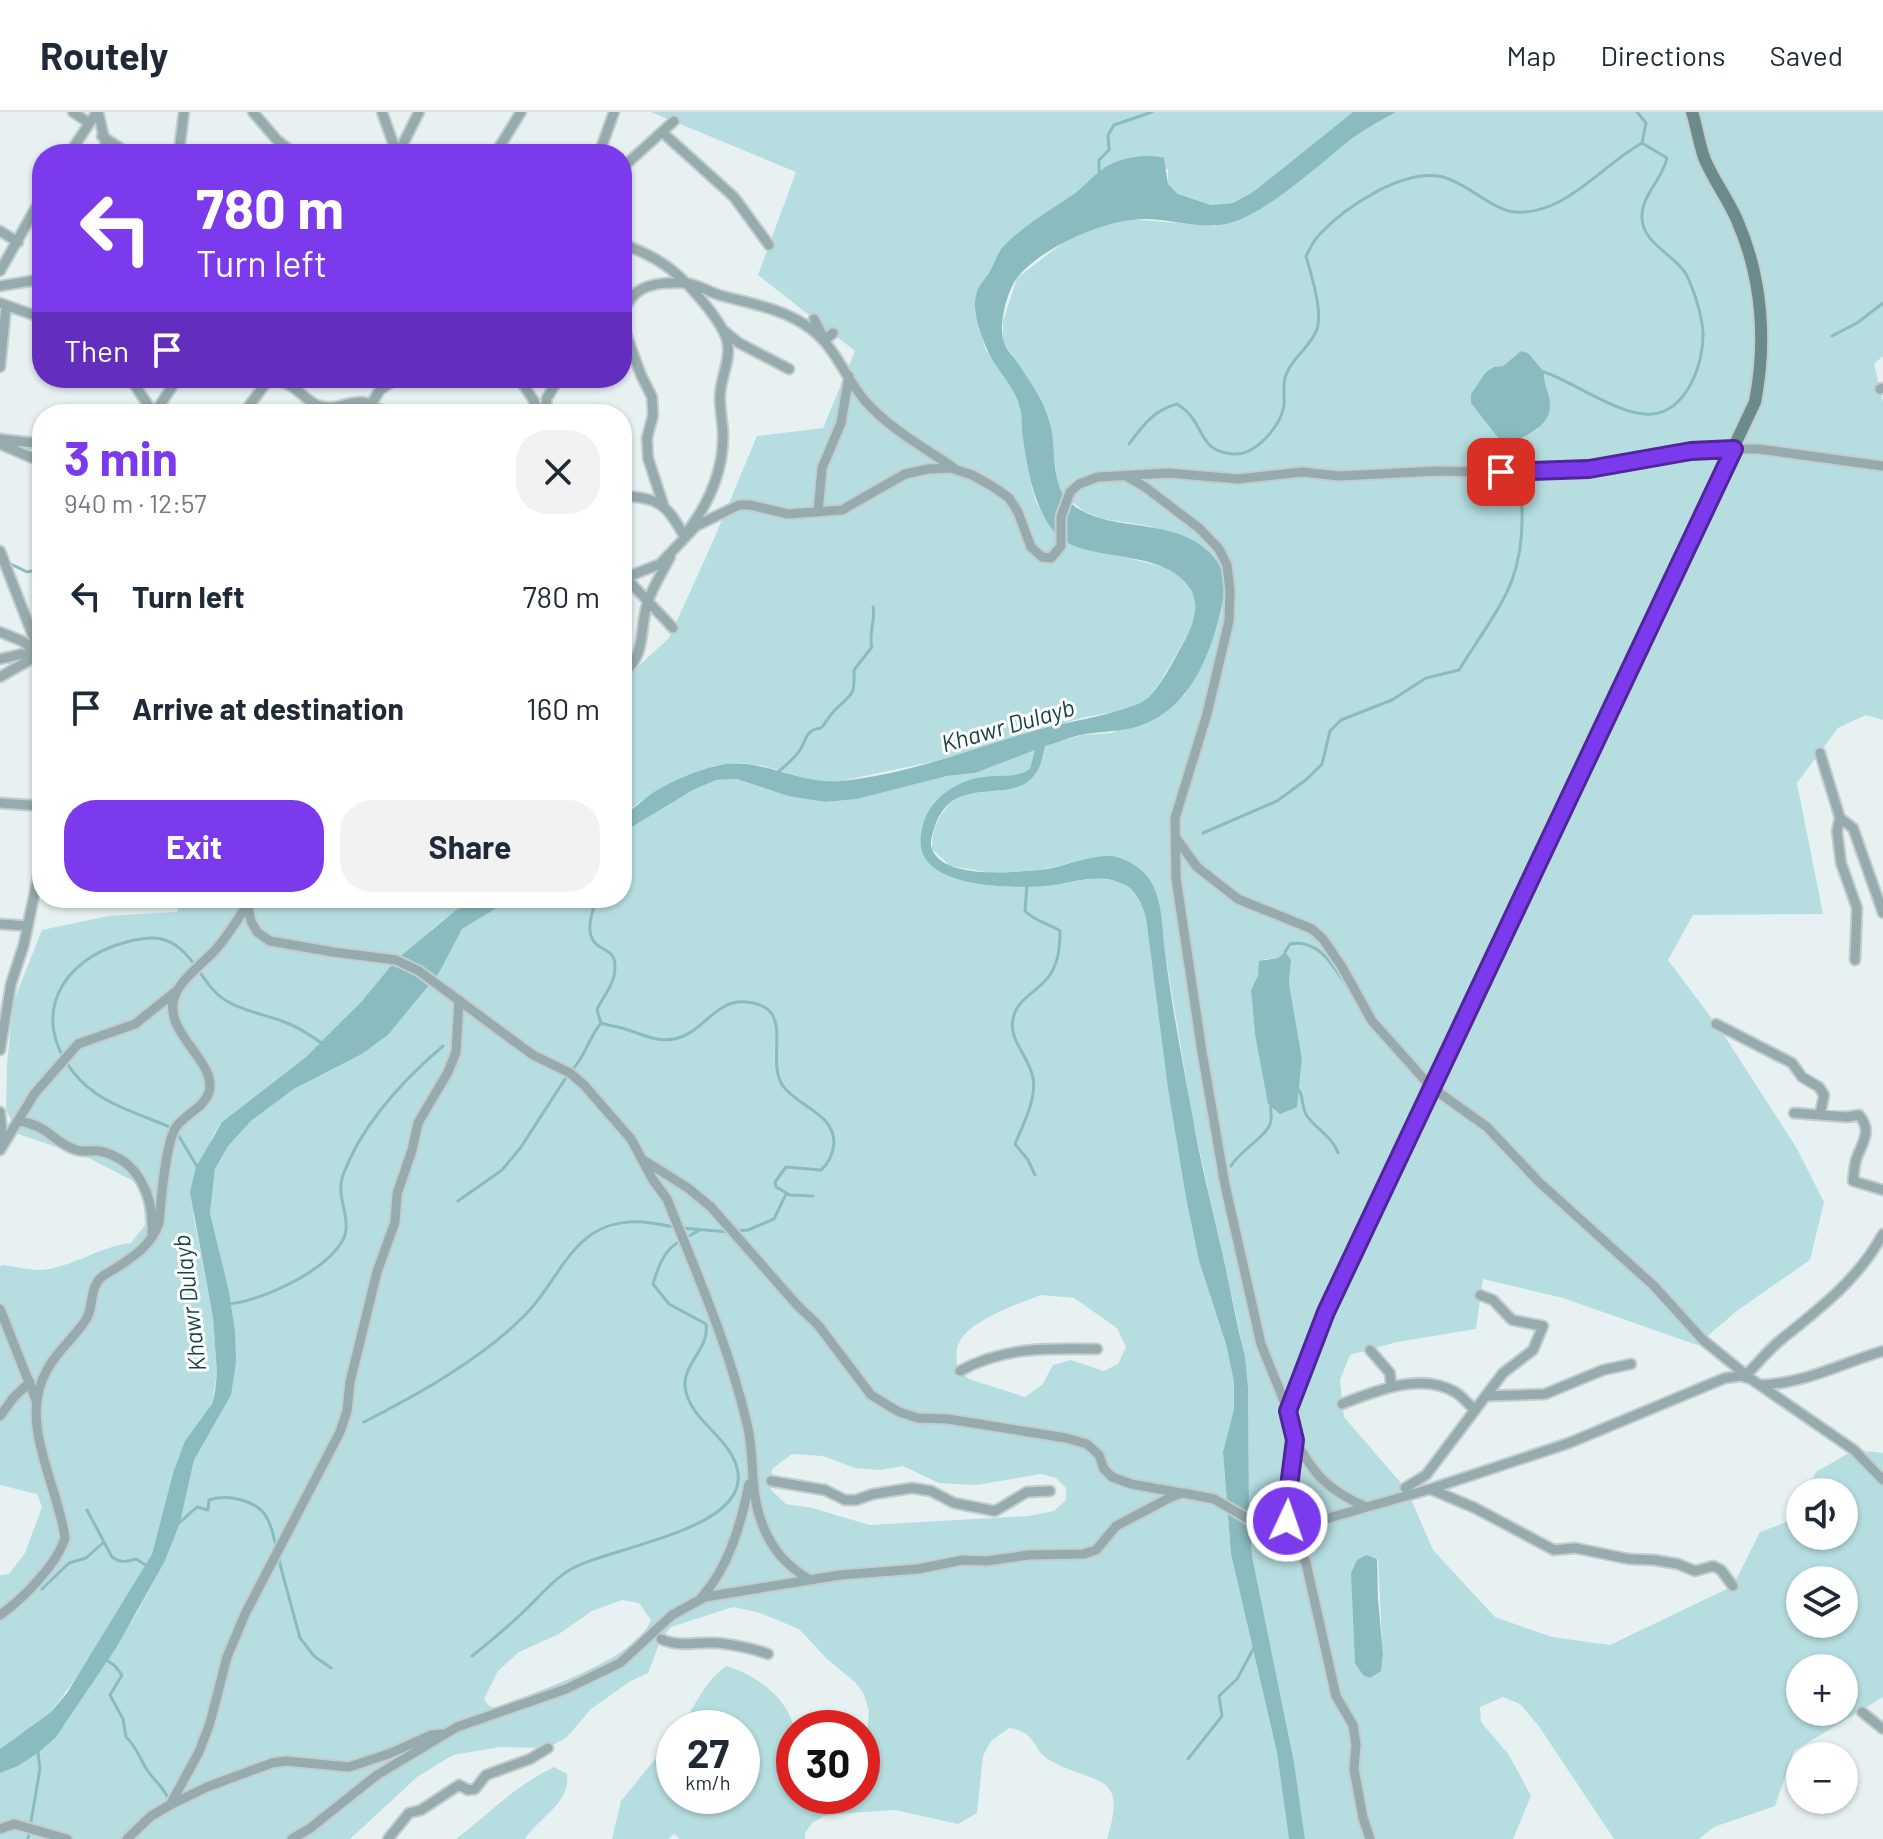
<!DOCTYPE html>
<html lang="en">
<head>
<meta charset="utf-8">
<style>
	body { margin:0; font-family:Barlow,sans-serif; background:#f2f2f3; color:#1f2937; height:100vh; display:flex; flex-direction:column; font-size:30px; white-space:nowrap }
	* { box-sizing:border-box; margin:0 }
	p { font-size:26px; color:#747a83 }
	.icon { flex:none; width:44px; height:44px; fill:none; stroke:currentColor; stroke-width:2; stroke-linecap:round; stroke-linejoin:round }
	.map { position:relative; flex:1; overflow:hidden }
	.sheet { position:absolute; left:32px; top:292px; width:600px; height:504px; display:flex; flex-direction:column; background:#fff; border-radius:32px; box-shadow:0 2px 6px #0004 }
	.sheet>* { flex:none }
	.hud { position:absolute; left:32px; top:32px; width:600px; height:244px; border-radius:32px; box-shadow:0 2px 6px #0004; background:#7c3aed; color:#fff; overflow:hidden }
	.fabs { position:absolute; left:1786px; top:1366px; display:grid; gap:16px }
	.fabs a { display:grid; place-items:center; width:72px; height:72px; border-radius:50%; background:#fff; box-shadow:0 2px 6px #0004; font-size:40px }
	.speed { position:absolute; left:656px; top:1598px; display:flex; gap:16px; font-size:40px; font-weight:700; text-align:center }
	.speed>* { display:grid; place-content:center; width:104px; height:104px; border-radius:50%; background:#fff; box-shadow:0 2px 6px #0004; line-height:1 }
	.speed small { font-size:20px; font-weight:400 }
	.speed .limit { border:12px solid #d22; background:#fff; color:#111 }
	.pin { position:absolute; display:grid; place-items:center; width:68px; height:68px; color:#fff; margin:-34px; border-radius:16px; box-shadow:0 4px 12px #0006 }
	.me { position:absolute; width:88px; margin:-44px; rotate:3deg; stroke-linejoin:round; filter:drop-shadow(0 0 6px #0008) }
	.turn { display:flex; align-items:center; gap:28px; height:168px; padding:0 32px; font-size:36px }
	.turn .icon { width:104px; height:104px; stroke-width:2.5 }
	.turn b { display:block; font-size:56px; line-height:68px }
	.then { display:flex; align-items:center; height:76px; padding:0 32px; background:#0003; gap:16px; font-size:30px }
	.round { display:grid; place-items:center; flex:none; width:84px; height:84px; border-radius:32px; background:#f2f2f3 }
	.headline { display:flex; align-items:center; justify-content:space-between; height:136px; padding:0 32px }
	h1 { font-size:48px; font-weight:700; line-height:60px; color:#7c3aed }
	.cta { display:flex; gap:16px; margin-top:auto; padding:16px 32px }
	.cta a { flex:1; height:92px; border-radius:32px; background:#7c3aed; color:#fff; font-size:32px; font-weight:700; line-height:92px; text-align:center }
	.cta a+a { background:#f2f2f3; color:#1f2937 }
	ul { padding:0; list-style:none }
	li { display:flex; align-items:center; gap:24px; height:112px; padding:0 32px }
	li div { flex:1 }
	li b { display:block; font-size:30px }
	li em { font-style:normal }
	header { display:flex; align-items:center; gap:48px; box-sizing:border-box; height:112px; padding:0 40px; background:#fff; border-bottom:2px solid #e0e1e3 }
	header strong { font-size:38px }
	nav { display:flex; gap:44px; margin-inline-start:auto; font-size:28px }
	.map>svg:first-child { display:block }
	.green { fill:#b6dee0; fill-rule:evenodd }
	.water { fill:#8abcbf }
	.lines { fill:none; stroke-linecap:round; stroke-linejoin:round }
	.stream { stroke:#8abcbf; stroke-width:3 }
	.minor-casing { stroke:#c4cdce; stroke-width:13 }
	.secondary-casing { stroke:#c4cdce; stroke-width:16 }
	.minor { stroke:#96abad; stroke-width:9 }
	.secondary { stroke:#6a8a8c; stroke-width:12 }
	.route-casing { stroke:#51269a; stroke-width:20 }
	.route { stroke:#7c3aed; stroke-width:14 }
	.labels { text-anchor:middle; stroke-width:6; stroke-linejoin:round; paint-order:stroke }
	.water-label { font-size:24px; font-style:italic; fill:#144346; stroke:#fff }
</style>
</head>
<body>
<header>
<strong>Routely</strong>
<nav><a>Map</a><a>Directions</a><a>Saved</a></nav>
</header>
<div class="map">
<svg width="1883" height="1727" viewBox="0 0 1883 1727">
	<rect width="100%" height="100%" fill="#e7f1f2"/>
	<!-- green -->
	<path class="green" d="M651 0H1353L1253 80 1233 91 1211 93 1178 82 1168 72V57L1098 60 1084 76 1052 97 999 139 994 153 976 181 975 202 986 238 1012 276 1020 295 1032 376 1036 390 1056 423 1084 435 1172 457 1185 468 1195 486V505L1188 522 1160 570 1147 588 1126 598 1085 605 936 649 841 669H814L764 654 741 651 717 653 686 664 654 680 622 703V569L669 526 714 427 757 324 823 316 855 239 758 163 796 60Z
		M1396 0H1883V244L1874 252 1883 290V608L1866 603 1838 616 1797 671 1823 802 1693 803 1668 848 1722 920 1796 1035 1824 1090 1810 1148 1738 1198 1697 1233 1563 1186 1483 1167 1476 1217 1397 1230 1350 1243 1340 1268 1344 1305 1407 1378 1433 1438 1495 1505 1552 1525 1610 1533 1733 1474 1760 1420 1797 1406 1800 1398V1424H1844V1380H1807L1816 1360 1854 1338 1883 1341V1585L1794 1639 1775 1694 1714 1715 1699 1727H1614L1538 1613 1520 1592 1503 1585 1480 1595 1481 1610 1509 1643 1531 1684 1513 1727H1305L1294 1650 1252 1444 1249 1399 1248 1275 1245 1244 1193 1009 1165 840 1161 801 1153 776 1092 746 1041 758 992 761 950 754 932 737C932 711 946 686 973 680 982 678 990 680 998 679 1010 677 1023 669 1034 664L1044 644 1045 634 1082 623 1112 621 1185 583 1208 439 1181 423 1149 414 1104 407 1085 400 1063 383 1057 370 1050 309 1037 281 1003 229V209L1017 166 1060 133 1086 119 1129 107 1215 114 1253 102 1357 23ZM1521 239 1528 241 1548 285 1537 318 1507 332 1471 291 1486 260 1494 255 1503 254ZM1278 846 1291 848 1289 871 1302 947 1297 995 1255 922 1251 878 1265 847ZM1378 1447 1383 1552 1351 1461ZM1800 1468H1844V1512H1800ZM1800 1556H1844V1600H1800Z
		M1036 637 1030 657 1021 663 980 665 950 678 934 690 928 700 931 754 990 773 1047 774 1096 766 1118 769 1134 779 1140 787 1146 806 1168 977 1186 1086 1199 1149 1226 1232 1234 1270V1297L1223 1340 1231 1442 1277 1641 1289 1727H1107C1128 1659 1097 1674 1051 1649 1032 1639 1038 1620 1009 1616L991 1629 983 1644 977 1701 958 1712 895 1698 849 1701 824 1704 812 1711 805 1721V1727H680L674 1722 668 1727H612L621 1689 674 1624V1684H742V1616H681C694 1595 705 1569 726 1554 754 1562 786 1584 794 1615 798 1629 794 1667 794 1684H862V1629L868 1613 869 1599 864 1582 856 1571 827 1547 799 1517 760 1501 733 1495 671 1515 661 1527 648 1561 629 1570 591 1597 567 1625 548 1636 500 1635 453 1643 417 1665 350 1727H0V1661L18 1654 38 1641 67 1609 135 1504 164 1451 180 1411 194 1348 205 1327 235 1219 229 1179 210 1101 215 1057 228 1033 251 1009 294 977 362 942 388 923 439 861 462 817 475 808 513 786H622V721L693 678 716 668 737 667 788 684 825 690 857 687 947 664 975 661ZM1041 1183 1074 1186 1117 1216 1126 1235 1118 1252 1104 1259 1071 1248 1053 1253 1042 1273 1025 1285 969 1267 957 1257C957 1248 955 1239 959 1231 968 1209 1019 1191 1041 1183ZM792 1342 823 1344 855 1356 880 1358 903 1354 939 1371 976 1373 1041 1362 1056 1366 1066 1376V1388L1054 1399 1028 1404 870 1413 812 1396 786 1392 771 1378 772 1357ZM622 1488 639 1491 651 1508C634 1550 537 1577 497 1597L488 1593 484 1587 498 1559 519 1540 559 1522 592 1499Z
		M182 786H478L456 798 430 819 331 921 306 945 222 1010 212 1025 193 1101 213 1206 217 1261 212 1292 173 1361 152 1442 81 1559 51 1600 0 1637V1463L9 1462 25 1441 42 1395 37 1382 0 1373V1155L2 1153C14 1154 28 1158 40 1158 72 1156 100 1134 131 1131L145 1113 144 1090 135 1070 89 1046 18 1022 6 998 7 953 13 891 42 818 108 804 177 800Z
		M554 1655 567 1662C571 1691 539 1705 525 1727H456C491 1700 513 1675 554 1655Z"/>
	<!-- water -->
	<path class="water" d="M1353 0H1396C1382 8 1367 16 1354 25 1323 49 1266 102 1230 111 1202 118 1175 108 1147 107 1108 106 1041 135 1017 166 1007 179 998 214 1004 230 1006 237 1013 244 1017 250 1029 268 1043 287 1049 308 1058 335 1048 375 1073 393 1112 422 1172 404 1209 440 1227 457 1226 478 1220 501 1209 547 1188 598 1139 614 1120 620 1100 619 1080 623 1068 626 1057 631 1045 634 1034 713 959 648 935 714 933 721 929 730 932 737 944 768 1014 760 1039 758 1063 756 1086 743 1111 744 1123 745 1139 754 1147 764 1163 784 1162 816 1165 840 1172 896 1183 952 1193 1007 1200 1049 1211 1090 1220 1131 1229 1169 1235 1206 1245 1244L1248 1275 1249 1399 1252 1444 1294 1650 1305 1727H1289L1277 1641 1231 1442 1223 1340 1234 1297V1270L1226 1232 1199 1149 1186 1086 1168 977 1146 806C1141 789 1136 776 1118 770 1095 761 1069 772 1046 774 1014 776 928 777 921 735 919 721 925 700 935 690 946 677 966 667 983 665 1000 662 1015 667 1030 657L1035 638 975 661 947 664 857 687 825 690 788 684 737 667 716 668 693 678 622 721V703C634 698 643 687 654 680 672 669 695 659 716 654 759 643 797 673 840 669 908 663 976 635 1041 617 1065 610 1134 600 1149 585 1164 569 1174 547 1185 528 1193 512 1200 495 1191 478 1165 433 1079 453 1054 420 1033 392 1028 360 1023 326 1021 315 1023 303 1019 293 1013 271 994 256 986 235 980 220 972 200 976 183 977 176 984 168 989 161 994 153 996 144 1001 137 1018 118 1044 102 1065 88 1082 78 1087 69 1100 59 1116 46 1145 41 1164 46L1168 72 1178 82 1211 93 1233 91 1253 80Z
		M1521 239 1528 241 1544 260C1543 273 1550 281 1550 293 1551 315 1521 328 1503 332L1471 291V282L1486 260 1494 255 1503 254Z
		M478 786H513L462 817 439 861 388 923 362 942 294 977 251 1009 228 1034 215 1057 210 1101 229 1179 235 1219 236 1250 231 1283 194 1348 180 1411 164 1451 116 1536 56 1625 38 1641 18 1654 0 1661V1637L51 1600 67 1581 152 1442 173 1361 185 1329 212 1292 215 1280 217 1261 213 1206 190 1080 196 1055 222 1010 306 945 362 889 396 848 456 798Z
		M1285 840 1291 848 1289 871 1302 947 1297 995 1280 1002 1268 992 1255 922 1251 878 1258 863 1259 849 1278 846Z
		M1366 1443 1377 1447 1378 1487 1383 1543 1381 1559 1370 1566 1363 1563 1355 1551 1351 1461 1357 1448Z"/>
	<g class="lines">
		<!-- stream -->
		<path class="stream" d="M1099 63V48L1109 38 1108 23 1114 13 1152 0
			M1832 224 1857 211 1883 191
			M1544 260C1574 270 1621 305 1652 302 1687 299 1704 251 1703 221 1702 203 1694 178 1686 162 1674 142 1643 132 1642 106 1641 83 1663 67 1667 46L1642 31 1646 11 1637 0
			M1129 332C1143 313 1154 298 1177 292 1207 310 1195 339 1233 342 1256 344 1280 314 1284 294 1285 284 1282 272 1286 263 1292 245 1311 235 1317 217 1323 199 1311 162 1306 144 1310 137 1313 129 1319 123 1345 95 1403 56 1443 65 1467 71 1492 98 1515 100 1565 104 1603 52 1642 31
			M9 451 27 460 42 457
			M777 661C785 654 794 647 800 638 807 627 805 618 821 616 826 611 829 604 834 599 851 581 855 587 854 558L872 535C868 522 876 509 873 495
			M1203 721 1277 689 1307 667 1322 652 1330 619 1341 608 1392 588 1426 566 1459 558C1474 533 1503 494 1512 468 1529 422 1521 375 1514 327
			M1027 772 1025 799C1036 810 1048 811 1060 819 1060 838 1058 857 1043 871 1033 881 1018 889 1014 903 1006 927 1029 943 1033 966 1037 986 1023 1013 1015 1032L1028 1048 1035 1063
			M571 786 573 790 582 786
			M596 786C594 797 587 812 591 824 598 844 620 831 614 864 611 877 602 886 597 898L601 911C609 914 617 914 625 917 642 922 659 932 678 926 704 919 716 887 746 890 798 894 764 947 783 974 798 995 834 1001 834 1031 833 1041 829 1051 821 1058L786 1055 775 1070 776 1075 790 1083 813 1084
			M1285 840 1290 832C1320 826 1335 857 1350 879
			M572 958C585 945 588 927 601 911
			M1299 978C1304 986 1301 995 1307 1004 1317 1018 1333 1025 1338 1041
			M172 1016C136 1000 98 992 73 960 29 904 62 848 123 831 135 827 154 824 165 828 194 838 201 873 225 888 242 899 263 902 282 909 296 914 312 924 324 933
			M177 1021 198 1056
			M1231 1054C1241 1037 1270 1023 1271 1008 1272 1003 1270 999 1271 994
			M458 1089 502 1058 521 1035 567 964
			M681 1116 729 1120
			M737 1119 748 1118 774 1107 786 1082
			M687 1125 698 1119
			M227 1192C259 1191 342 1153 346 1118 348 1099 336 1083 343 1063 362 1012 402 969 443 934
			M364 1310C419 1282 483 1246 526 1202 550 1178 564 1141 592 1122 618 1105 645 1109 674 1115
			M87 1398 112 1445C120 1451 127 1450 136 1447L147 1454
			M179 1411 197 1395 208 1398 209 1388C227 1382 258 1388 267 1406 272 1415 274 1427 277 1437
			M278 1445 300 1526 314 1544 331 1556
			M42 1477 69 1451 86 1446 104 1430
			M472 1544C488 1531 504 1518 519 1504 536 1489 549 1471 568 1459 605 1435 746 1420 738 1361 733 1325 688 1309 685 1274 683 1252 710 1236 706 1212L669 1192 653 1172C658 1155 664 1138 680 1129
			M104 1546 115 1554 122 1563 110 1583 123 1607 126 1625C136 1634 140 1647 147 1658 154 1668 161 1673 167 1684
			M1188 1647 1222 1604 1219 1584 1237 1567 1256 1532
			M28 1727 40 1657 38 1640"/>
		<!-- minor casing -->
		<g class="minor-casing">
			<path id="minor" d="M73 0 89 11
				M98 0 108 42
				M253 0 277 28 295 42
				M382 0 397 42
				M662 20 734 85 769 133
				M102 24 129 42
				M69 42 97 0
				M183 42 180 32 184 0
				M398 42 419 0
				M495 42 521 0
				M599 42 614 0
				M622 56 674 9
				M0 119 18 130
				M622 132C662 146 682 163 708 196 715 205 724 217 727 228 732 249 719 267 720 287 720 300 723 312 723 324 723 361 707 395 684 424 667 392 658 385 622 384
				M0 159 42 85
				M0 174 42 167
				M0 191 42 206
				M622 200C627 192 633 181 642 177 653 171 672 170 685 171 696 172 708 179 719 183 751 192 783 196 811 217 837 237 845 266 866 290 890 317 925 336 954 356
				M814 207 825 228 833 221
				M622 211 641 263 652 285 653 303 647 326 648 346 663 392
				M723 218 739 231 789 257
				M0 255 6 195
				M130 266 154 302
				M266 266C272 268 279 268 285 271 297 275 305 288 317 293 343 303 358 275 384 302
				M519 266 534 289 538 302
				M1880 277 1883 276
				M371 292 380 278 397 266
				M154 302 178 266
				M243 302 269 267
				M544 302 547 286 559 266
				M0 327 42 332
				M0 332 42 350
				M1126 364 1145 375 1199 416 1219 437 1227 453 1230 479 1229 509 1207 602 1175 706 1176 766 1202 940 1225 1073 1261 1232 1288 1299 1295 1328 1288 1382 1287 1409 1306 1451 1336 1584 1353 1613 1356 1633 1354 1657 1363 1706 1370 1727
				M818 400 822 356 841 311 849 264
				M0 439 40 542
				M626 466 673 516
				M622 467 660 452 696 414 739 393H750L788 402 842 398 905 362 928 357 951 356 972 363 992 374 1009 386 1018 400 1031 435 1042 445 1051 446 1061 434V405L1070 380 1079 372 1098 365 1169 361 1238 367 1302 360 1339 364 1438 359 1518 361 1589 357 1715 337H1759L1883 354
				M0 520 22 529 37 540
				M0 547 22 542H40
				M622 563C647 541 639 521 647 492 652 476 662 461 670 445
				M0 565 40 542
				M1820 641 1840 706 1837 719 1841 751 1857 796 1855 848
				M0 691 42 694
				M1840 706 1853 716 1883 801
				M1176 726 1197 755 1238 787 1312 817 1323 827 1342 855 1372 909 1431 975 1487 1015 1539 1070 1654 1174 1703 1228 1751 1267 1854 1338 1883 1368
				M246 786 251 809 257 820 270 829 333 840 396 848 419 859 533 943 570 961 584 973 631 1027 653 1068 667 1087C696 1160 729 1234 747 1312 756 1347 748 1377 763 1414 773 1439 787 1454 810 1468
				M0 812 28 814
				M1716 912 1792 951 1802 965 1819 975 1824 983 1820 1003
				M0 938 11 872 24 832 42 745
				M0 1000 3 1030
				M1794 1001 1847 1005 1859 1003C1873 1020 1862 1030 1856 1048 1854 1055 1854 1063 1853 1069L1883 1078
				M19 1009C49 1014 52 1029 74 1037 82 1041 91 1038 99 1039 139 1047 154 1085 152 1121
				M0 1038 35 981 78 932 135 912 175 880
				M642 1047 688 1076 711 1095 797 1193 818 1213 871 1283 899 1300 918 1306 948 1307 1066 1326 1087 1332 1099 1343 1104 1357 1112 1365 1131 1372 1181 1381
				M0 1197 36 1288
				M1370 1238 1390 1261 1391 1275
				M960 1259C1002 1235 1049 1236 1097 1237
				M1747 1262C1759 1250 1770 1236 1783 1226 1822 1195 1859 1166 1883 1122
				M1760 1273C1807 1271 1839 1252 1883 1239
				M1486 1284 1545 1282 1603 1258 1631 1252
				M1342 1292C1375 1279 1420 1260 1455 1280 1462 1284 1468 1292 1474 1297
				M0 1304 14 1285 30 1270
				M1295 1328C1315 1364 1328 1378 1366 1395
				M771 1369 825 1378 845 1388H856L873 1382 912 1376 931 1379 954 1391 995 1399 1027 1380 1050 1379
				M1405 1376 1426 1363 1503 1261 1533 1238 1543 1214 1512 1208 1493 1188 1480 1183
				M1430 1377 1475 1396 1554 1438 1575 1436 1629 1447 1654 1448 1678 1452 1695 1459 1713 1454 1721 1458 1733 1474
				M701 1486C729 1455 741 1412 749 1372
				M0 1503C23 1487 57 1452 65 1426 58 1372 17 1310 47 1258 57 1239 73 1227 85 1209 94 1197 89 1181 98 1169 101 1164 108 1161 113 1158 133 1145 151 1134 159 1111 161 1089 165 1033 176 1015 185 1002 204 996 209 980 218 948 158 919 176 881 184 864 205 850 217 836 229 822 238 806 249 791
				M661 1527C679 1536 699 1529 718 1531 735 1533 752 1536 768 1542
				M1862 1600 1883 1617
				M170 1693 199 1640 210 1611 227 1545 245 1502 340 1320 347 1299 350 1270 377 1160 395 1110 397 1082 412 1038 418 1011 448 960 456 940 459 888
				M0 1717 14 1712 67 1727
				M127 1727 151 1704 170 1693 207 1675 272 1651 285 1649 349 1655 391 1641 431 1623 444 1622
				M292 1727 309 1717 377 1663 457 1615 566 1577 620 1551 672 1503 705 1485 840 1463 918 1457 963 1448 987 1449 1028 1443 1084 1442 1096 1438 1116 1414 1173 1384 1183 1381 1214 1387 1262 1415H1297L1430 1377 1569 1331 1725 1266 1741 1264 1751 1267
				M388 1727 409 1701 421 1698 459 1673 468 1678 475 1677 486 1663 530 1647 548 1636"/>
		</g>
		<!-- secondary casing -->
		<g class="secondary-casing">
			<path id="secondary" d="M1288 1299 1326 1200 1755 290C1767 229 1762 165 1737 108 1728 87 1714 69 1705 48 1699 33 1697 15 1692 0"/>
		</g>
		<!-- minor -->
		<use href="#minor" class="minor"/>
		<!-- secondary -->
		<use href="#secondary" class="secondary"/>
	</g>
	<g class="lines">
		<!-- route casing -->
		<g class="route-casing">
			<path id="route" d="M1287 1409 1288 1382 1295 1328 1288 1299 1326 1200 1734 337 1691 339 1589 357 1501 360"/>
		</g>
		<!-- route -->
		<use href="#route" class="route"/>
	</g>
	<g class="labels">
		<!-- water labels -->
		<g class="water-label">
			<text transform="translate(1008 614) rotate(-16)" y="8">Khawr Dulayb</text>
			<text transform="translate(190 1191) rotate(-97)" y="8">Khawr Dulayb</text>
		</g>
	</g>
</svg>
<div class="fabs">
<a><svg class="icon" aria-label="sound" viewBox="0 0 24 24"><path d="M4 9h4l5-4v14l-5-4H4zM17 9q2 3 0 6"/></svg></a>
<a><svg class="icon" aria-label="layers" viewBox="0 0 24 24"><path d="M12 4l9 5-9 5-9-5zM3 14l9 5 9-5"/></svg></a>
<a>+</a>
<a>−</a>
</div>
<div class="speed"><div>27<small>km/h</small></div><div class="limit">30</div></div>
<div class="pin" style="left:1501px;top:360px;background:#d93025"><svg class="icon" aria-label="arrive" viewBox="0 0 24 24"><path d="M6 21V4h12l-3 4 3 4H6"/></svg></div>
<svg class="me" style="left:1287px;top:1409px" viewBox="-20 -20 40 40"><circle r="17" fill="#7c3aed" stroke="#fff" stroke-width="3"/><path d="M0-11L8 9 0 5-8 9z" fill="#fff"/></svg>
<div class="hud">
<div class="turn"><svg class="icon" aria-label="left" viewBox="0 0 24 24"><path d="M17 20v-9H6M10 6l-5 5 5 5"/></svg><div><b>780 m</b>Turn left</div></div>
<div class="then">Then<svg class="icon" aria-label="arrive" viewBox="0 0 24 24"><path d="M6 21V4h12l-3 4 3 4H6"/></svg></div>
</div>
<section class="sheet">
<div class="headline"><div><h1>3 min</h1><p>940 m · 12:57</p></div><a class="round"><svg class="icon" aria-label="close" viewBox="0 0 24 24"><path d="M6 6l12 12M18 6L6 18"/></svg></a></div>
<ul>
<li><svg class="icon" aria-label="left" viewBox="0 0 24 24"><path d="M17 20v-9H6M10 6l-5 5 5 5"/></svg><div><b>Turn left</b></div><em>780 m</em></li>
<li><svg class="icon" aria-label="arrive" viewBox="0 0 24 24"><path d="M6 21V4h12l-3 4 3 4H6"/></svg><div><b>Arrive at destination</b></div><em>160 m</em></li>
</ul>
<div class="cta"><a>Exit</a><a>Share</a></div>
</section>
</div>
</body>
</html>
